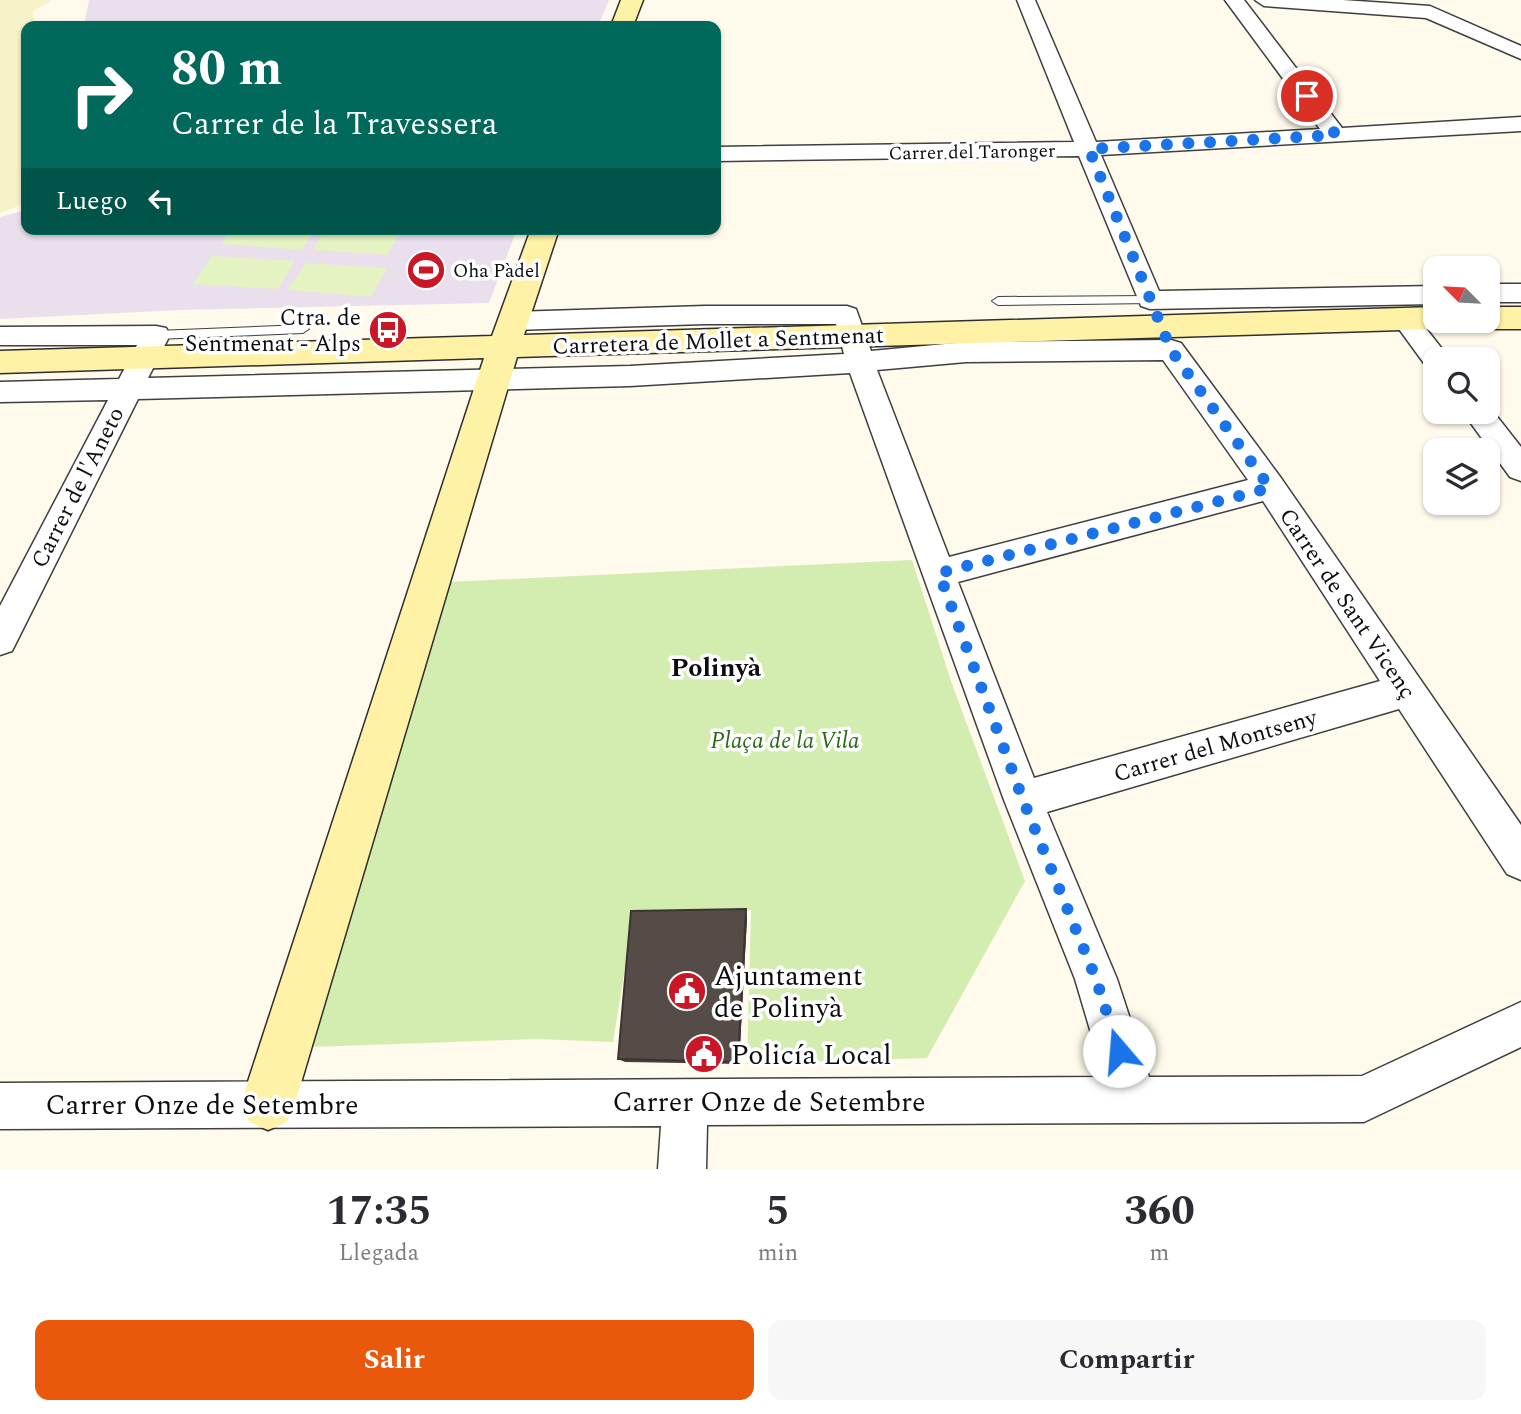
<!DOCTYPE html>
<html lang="es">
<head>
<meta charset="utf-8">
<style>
	body { margin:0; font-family:Spectral,serif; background:#f7f7f7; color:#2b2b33; height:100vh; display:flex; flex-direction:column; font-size:26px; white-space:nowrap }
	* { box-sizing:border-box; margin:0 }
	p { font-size:23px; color:#7c7c81 }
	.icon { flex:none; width:38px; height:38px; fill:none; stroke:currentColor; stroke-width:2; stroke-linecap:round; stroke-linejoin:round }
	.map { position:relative; height:1169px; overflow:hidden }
	.side { display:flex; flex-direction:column; background:#fff; flex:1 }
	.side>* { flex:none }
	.hud { position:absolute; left:21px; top:21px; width:700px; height:214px; border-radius:14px; box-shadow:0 2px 5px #0004; background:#00695c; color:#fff; overflow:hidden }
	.needle { width:46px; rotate:294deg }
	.fabs { position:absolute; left:1423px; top:256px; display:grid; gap:14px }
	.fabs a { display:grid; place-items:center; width:77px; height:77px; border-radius:14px; background:#fff; box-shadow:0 2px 5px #0004; font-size:35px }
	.pin { position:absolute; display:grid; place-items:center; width:60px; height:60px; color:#fff; margin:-30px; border:4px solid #fff; border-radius:50%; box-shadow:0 2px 7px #0007 }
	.me { position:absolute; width:77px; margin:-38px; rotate:342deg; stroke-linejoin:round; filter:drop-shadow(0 0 5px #0008) }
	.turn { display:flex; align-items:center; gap:24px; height:147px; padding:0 35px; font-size:32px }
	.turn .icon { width:91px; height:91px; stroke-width:2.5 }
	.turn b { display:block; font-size:49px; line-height:60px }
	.then { display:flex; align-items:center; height:66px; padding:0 35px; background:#0003; gap:14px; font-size:26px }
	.eta { display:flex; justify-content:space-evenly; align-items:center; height:119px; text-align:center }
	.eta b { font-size:42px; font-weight:700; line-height:49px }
	.button { display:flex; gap:14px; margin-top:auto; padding:14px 35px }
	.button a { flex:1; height:80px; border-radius:14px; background:#ea580c; color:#fff; font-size:28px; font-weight:700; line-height:80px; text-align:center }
	.button a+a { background:#f7f7f7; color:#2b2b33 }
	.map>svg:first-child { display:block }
	.industrial { fill:#eadfec }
	.farmland { fill:#f8f2c8 }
	.green { fill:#d3edb1 }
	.pitch { fill:#e5f3c3 }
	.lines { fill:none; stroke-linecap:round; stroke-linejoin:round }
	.lane-casing { stroke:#3f3f3f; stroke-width:2 }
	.street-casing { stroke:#3f3f3f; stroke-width:3 }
	.secondary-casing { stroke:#2e2e2e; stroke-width:3 }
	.lane { fill:#fff; fill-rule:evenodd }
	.street { fill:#fff; fill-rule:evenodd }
	.secondary { fill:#fff1a6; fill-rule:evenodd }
	.wall { fill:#4a413d }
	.shaded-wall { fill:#3c3532 }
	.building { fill:#564c47; stroke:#3c3532; stroke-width:2 }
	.route { stroke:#1a73e8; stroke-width:12; stroke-dasharray:0 21.6 }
	.labels { text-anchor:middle; stroke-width:7; stroke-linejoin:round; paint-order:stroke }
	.far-street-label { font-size:19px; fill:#0c0c0c; stroke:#fff }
	.far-poi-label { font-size:19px; fill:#0c0c0c; stroke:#fff; text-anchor:start }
	.poi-label { font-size:23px; fill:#0c0c0c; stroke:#fff; text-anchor:end }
	.street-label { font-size:23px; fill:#0c0c0c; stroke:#fff }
	.park-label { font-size:23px; font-style:italic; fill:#2b6917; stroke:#fff }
	.quarter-label { font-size:26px; font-weight:bold; fill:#0c0c0c; stroke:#fff }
	.near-poi-label { font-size:28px; fill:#0c0c0c; stroke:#fff; text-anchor:start }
	.near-street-label { font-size:28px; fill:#0c0c0c; stroke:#fff }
</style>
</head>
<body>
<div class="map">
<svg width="1521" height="1169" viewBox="0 0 1521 1169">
	<rect width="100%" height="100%" fill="#fffaeb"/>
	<!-- industrial -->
	<path class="industrial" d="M89 0H609L598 26H84Z
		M26 210V229H517L489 303 181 310 0 319V217Z"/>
	<!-- farmland -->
	<path class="farmland" d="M0 0H52L32 12 37 26H26V203L0 213Z"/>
	<!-- green -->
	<path class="green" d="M912 560 952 684 1025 881 927 1058 747 1064 751 910 634 913 613 1042 536 1039 311 1047 448 582Z"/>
	<!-- pitch -->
	<path class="pitch" d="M231 229H314L302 250 221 244Z
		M325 229 401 230 388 255 313 250Z
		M212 256H213L295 261 278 289 193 284Z
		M306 263 386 268H387L371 297 287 290Z"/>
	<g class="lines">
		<!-- lane casing -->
		<g class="lane-casing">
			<path id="lane" d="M1150 296 1156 300 1154 303 998 305 992 301 998 297Z
				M303 325 309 329 303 333 156 339 150 335 156 331Z"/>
		</g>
		<!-- street casing -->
		<g class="street-casing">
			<path id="street" d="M1017 0H1035L1096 142 1320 129 1225 0H1244L1342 128 1521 117V131L1101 155 1159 291 1435 286V304L1150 309 1141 306 1079 156 716 161V147L1074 142Z
				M1255 0H1343L1430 6 1521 46V59L1426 18 1264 6Z
				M1488 284H1521V302H1488Z
				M705 306H847L856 309 871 351 966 342 1171 340 1181 343 1281 478 1521 825V880L1507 874 1399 709 1047 812 1117 979 1149 1077 1362 1076 1521 1002V1047L1364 1122 707 1125 706 1169H658L661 1126 0 1129V1083L1104 1077 1075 979 1004 800 850 373 630 386 138 399 12 651 0 655V606L108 400 0 402V382L119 379 137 345H0V327L156 326 166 328 170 335 148 378 630 366 844 354 836 324H705L513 330 504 327 500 321 504 315 513 312ZM1163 360 1248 480 949 557 877 370 966 362ZM1263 501 1380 681 1034 778 958 582Z
				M1404 309 1413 312 1450 359H1435V369L1426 366 1391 318 1395 312Z
				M1488 405 1521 447V481L1510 477 1462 411H1488Z"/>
		</g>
		<!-- secondary casing -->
		<g class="secondary-casing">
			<path id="secondary" d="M621 0H643L633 26H611Z
				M531 229H559L524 335 1435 307V320H1449L1446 325 1435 329 517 357 295 1103 287 1122 268 1130 249 1122 241 1103 484 358 0 373V351L492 336Z
				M1521 307V329H1488L1477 325 1474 320H1488V307Z"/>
		</g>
		<!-- lane -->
		<use href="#lane" class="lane"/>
		<!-- street -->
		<use href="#street" class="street"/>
		<!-- secondary -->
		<use href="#secondary" class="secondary"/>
	</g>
	<!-- wall -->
	<path class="wall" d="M747 918 739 1064 625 1062 618 1059Z"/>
	<!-- shaded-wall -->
	<path class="shaded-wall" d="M746 909 747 918 739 1064 738 1062Z"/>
	<!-- building -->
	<path class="building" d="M746 909 738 1062 618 1059 631 911Z"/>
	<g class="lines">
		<!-- route -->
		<path class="route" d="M1119 1051 1096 979 1023 800 939 573 1270 488 1171 350 1089 149 1336 135 1307 96"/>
	</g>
	<!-- icons -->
	<defs>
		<g id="stadium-disc" transform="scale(2.0125)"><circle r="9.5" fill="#c91727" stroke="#fff"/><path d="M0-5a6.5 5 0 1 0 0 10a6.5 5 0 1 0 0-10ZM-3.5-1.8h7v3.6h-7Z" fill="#fff"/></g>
		<g id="bus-disc" transform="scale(2.0125)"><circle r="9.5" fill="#c91727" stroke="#fff"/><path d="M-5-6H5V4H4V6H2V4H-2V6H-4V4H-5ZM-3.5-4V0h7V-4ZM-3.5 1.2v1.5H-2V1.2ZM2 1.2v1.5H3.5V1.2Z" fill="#fff"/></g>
		<g id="civic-disc" transform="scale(2.0125)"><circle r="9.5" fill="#c91727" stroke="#fff"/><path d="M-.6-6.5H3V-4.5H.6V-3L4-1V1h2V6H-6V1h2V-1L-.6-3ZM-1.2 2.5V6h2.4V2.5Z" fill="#fff"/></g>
	</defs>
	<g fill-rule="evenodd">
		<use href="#stadium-disc" x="426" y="270"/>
		<use href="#bus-disc" x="388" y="330"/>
		<use href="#civic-disc" x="687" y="991"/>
		<use href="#civic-disc" x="704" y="1054"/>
	</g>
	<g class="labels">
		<!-- far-street labels -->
		<g class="far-street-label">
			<text transform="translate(972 151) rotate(-1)" y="7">Carrer del Taronger</text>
		</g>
		<!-- far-poi labels -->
		<g class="far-poi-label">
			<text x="453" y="277">Oha Pàdel</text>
		</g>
		<!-- poi labels -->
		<g class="poi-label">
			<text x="361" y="325">Ctra. de<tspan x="361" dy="26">Sentmenat - Alps</tspan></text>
		</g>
		<!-- street labels -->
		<g class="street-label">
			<text transform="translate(718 340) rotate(-2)" y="8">Carretera de Mollet a Sentmenat</text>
			<text transform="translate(77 487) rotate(-63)" y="8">Carrer de l'Aneto</text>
			<text transform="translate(1348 603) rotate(56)" y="8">Carrer de Sant Vicenç</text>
			<text transform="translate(1215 745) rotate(-16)" y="8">Carrer del Montseny</text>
		</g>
		<!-- park labels -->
		<g class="park-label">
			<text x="785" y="748">Plaça de la Vila</text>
		</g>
		<!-- quarter labels -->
		<g class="quarter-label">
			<text x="716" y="676">Polinyà</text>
		</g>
		<!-- near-poi labels -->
		<g class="near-poi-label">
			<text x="714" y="985">Ajuntament<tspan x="714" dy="32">de Polinyà</tspan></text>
			<text x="731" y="1064">Policía Local</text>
		</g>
		<!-- near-street labels -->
		<g class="near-street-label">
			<text x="769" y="1111">Carrer Onze de Setembre</text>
			<text x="202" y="1114">Carrer Onze de Setembre</text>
		</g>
	</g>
</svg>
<div class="fabs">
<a><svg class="needle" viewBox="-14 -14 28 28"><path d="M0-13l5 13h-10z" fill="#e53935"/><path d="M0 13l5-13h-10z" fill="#7c7c81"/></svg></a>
<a><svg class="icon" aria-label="search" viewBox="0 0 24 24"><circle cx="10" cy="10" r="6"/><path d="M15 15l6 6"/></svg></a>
<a><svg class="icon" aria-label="layers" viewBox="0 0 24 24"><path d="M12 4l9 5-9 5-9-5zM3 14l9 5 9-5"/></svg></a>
</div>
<div class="pin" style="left:1307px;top:96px;background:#d93025"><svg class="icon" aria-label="arrive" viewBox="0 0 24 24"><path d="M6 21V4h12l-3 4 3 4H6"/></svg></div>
<svg class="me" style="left:1119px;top:1051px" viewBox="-20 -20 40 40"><circle r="19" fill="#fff"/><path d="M0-13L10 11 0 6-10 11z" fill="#1a73e8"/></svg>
<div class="hud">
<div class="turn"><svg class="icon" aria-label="right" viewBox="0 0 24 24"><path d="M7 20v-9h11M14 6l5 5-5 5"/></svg><div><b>80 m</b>Carrer de la Travessera</div></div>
<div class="then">Luego<svg class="icon" aria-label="left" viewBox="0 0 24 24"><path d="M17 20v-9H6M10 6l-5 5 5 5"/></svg></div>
</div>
</div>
<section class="side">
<div class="eta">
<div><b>17:35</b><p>Llegada</p></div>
<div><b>5</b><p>min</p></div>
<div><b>360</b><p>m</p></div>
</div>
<div class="button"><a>Salir</a><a>Compartir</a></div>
</section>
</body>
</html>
